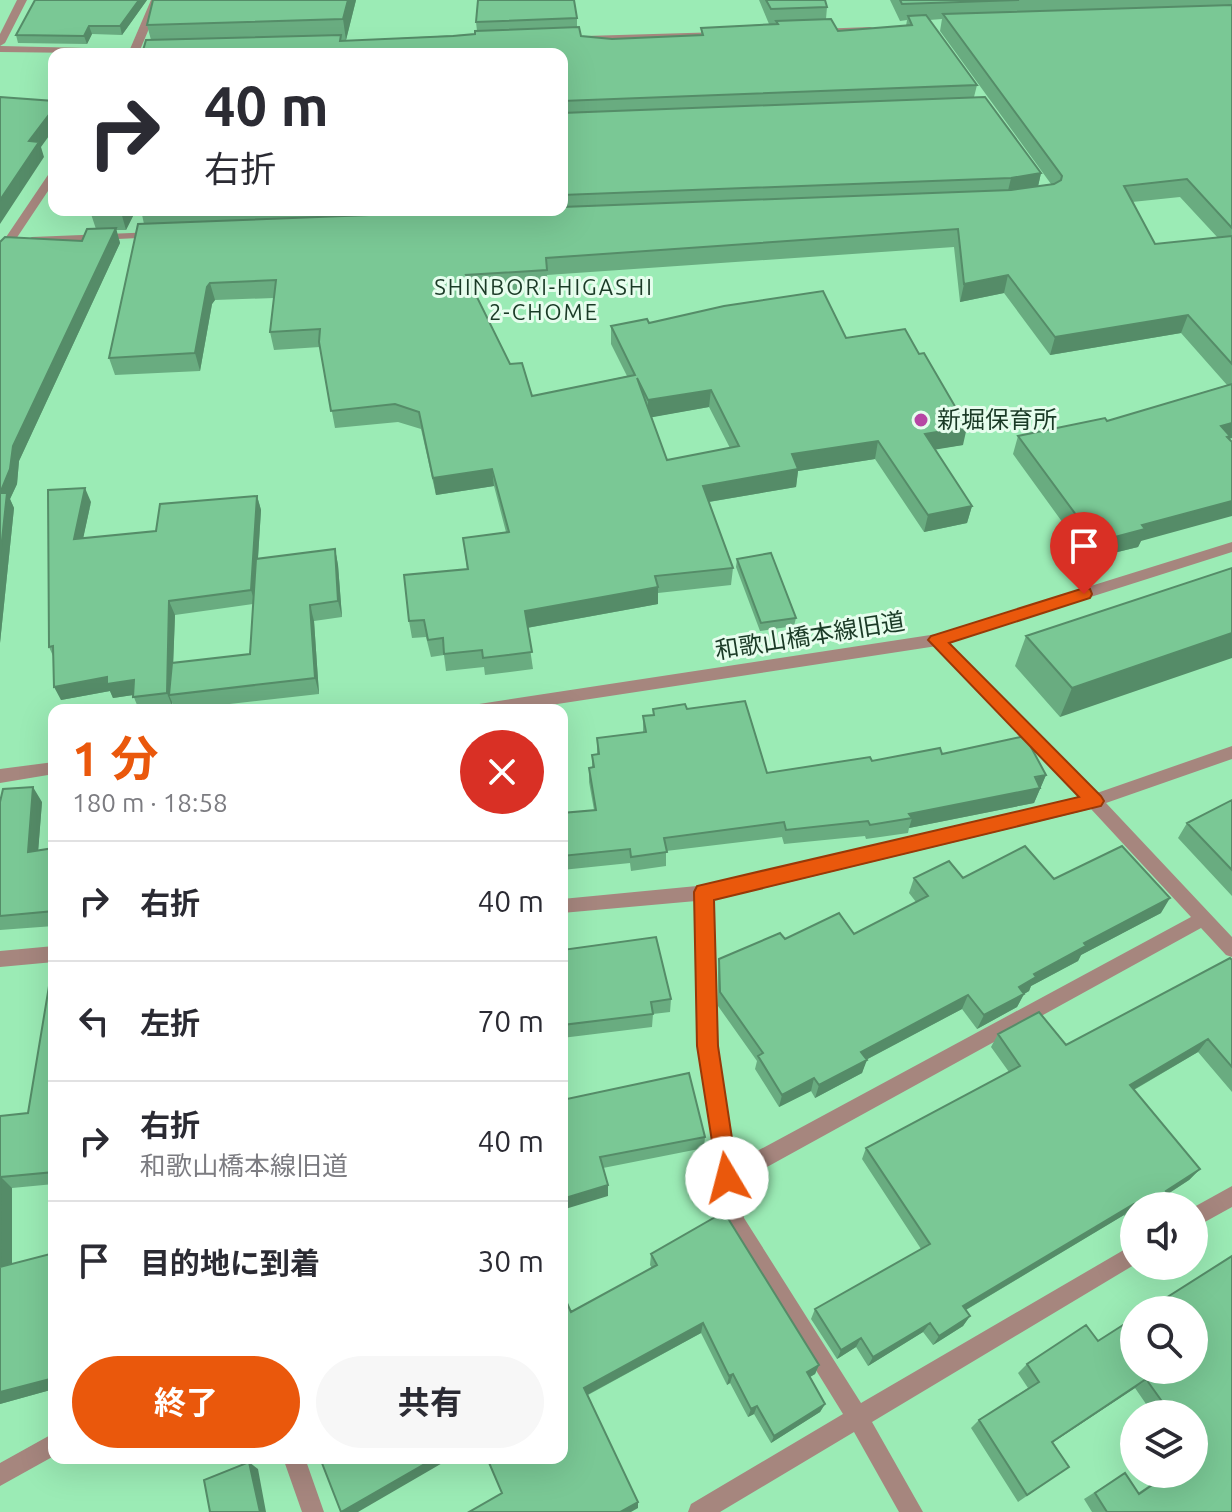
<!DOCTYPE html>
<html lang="ja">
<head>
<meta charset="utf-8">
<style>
	body { margin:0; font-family:Ubuntu,"Noto Sans JP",sans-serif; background:#f7f7f7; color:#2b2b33; height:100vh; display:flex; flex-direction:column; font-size:30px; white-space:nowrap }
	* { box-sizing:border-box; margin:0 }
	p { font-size:26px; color:#7c7c81 }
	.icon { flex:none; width:44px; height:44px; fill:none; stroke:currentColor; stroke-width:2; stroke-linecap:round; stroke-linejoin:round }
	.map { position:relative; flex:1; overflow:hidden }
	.panel { position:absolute; left:48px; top:704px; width:520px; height:760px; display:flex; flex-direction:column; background:#fff; border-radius:16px; box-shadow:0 8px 32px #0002 }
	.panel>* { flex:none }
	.hud { position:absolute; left:48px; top:48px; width:520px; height:168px; border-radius:16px; box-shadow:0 8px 32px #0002; background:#fff; color:#2b2b33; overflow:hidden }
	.controls { position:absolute; left:1120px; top:1192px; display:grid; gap:16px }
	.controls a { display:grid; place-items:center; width:88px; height:88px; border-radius:50%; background:#fff; box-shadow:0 8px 32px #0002; font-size:40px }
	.pin { position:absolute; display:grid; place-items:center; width:68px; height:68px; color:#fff; margin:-82px -34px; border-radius:50% 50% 50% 0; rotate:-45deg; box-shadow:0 0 8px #0007 }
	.pin .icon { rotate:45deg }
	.me { position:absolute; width:88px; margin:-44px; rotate:352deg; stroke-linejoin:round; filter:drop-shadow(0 0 6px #0008) }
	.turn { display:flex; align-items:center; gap:28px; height:168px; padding:0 24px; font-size:36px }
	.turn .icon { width:104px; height:104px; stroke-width:2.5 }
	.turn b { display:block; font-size:56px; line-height:68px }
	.round { display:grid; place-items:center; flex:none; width:84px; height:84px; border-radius:42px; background:#f7f7f7 }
	.overview { display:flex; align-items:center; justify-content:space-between; height:136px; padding:0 24px }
	h1 { font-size:48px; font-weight:700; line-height:60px; color:#ea580c }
	.cta { display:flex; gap:16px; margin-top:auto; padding:16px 24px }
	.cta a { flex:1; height:92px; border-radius:48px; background:#ea580c; color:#fff; font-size:32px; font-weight:700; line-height:92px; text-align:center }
	.cta a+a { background:#f7f7f7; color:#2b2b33 }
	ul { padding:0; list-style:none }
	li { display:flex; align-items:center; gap:24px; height:120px; padding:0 24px; border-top:2px solid #e1e1e2 }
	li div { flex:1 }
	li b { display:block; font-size:30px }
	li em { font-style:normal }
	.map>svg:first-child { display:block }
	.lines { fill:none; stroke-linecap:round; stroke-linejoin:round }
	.minor { fill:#a6867e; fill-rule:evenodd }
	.tertiary { fill:#a6867e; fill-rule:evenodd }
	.wall { fill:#69ac80; fill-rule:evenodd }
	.shaded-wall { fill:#558c68 }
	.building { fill:#7ac895; stroke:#558c68; stroke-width:2; fill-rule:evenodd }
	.route { fill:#ea580c; stroke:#983908; stroke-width:2 }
	.poi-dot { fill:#b647a4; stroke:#e6fded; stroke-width:3 }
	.labels { text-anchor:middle; stroke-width:6; stroke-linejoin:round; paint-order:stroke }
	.far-neighbourhood-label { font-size:22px; letter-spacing:2px; fill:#1a3a26; stroke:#e6fded }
	.poi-label { font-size:24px; fill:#1a3a26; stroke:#e6fded; text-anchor:start }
	.street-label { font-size:24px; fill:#1a3a26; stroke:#e6fded }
</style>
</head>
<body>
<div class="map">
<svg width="1232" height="1512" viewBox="0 0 1232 1512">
	<rect width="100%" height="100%" fill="#9bebb5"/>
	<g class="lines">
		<!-- minor -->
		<path class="minor" d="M151 0H161L140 50H162L166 54 0 52V46L130 49Z
			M870 27 873 28V32L817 35 812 32 817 29Z
			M722 32 727 35 725 37 585 42 580 39 585 36Z
			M54 171V182L4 257 0 258V246L50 172Z
			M156 232 162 235 160 237 32 243 26 240 32 237Z
			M937 634 942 636 1097 793 1232 746V759L1106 803 1232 937V957L1226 955 1201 928 738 1183 744 1218 861 1403 1134 1244V1265L872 1422 923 1512H899L854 1432 720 1512H688L691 1504 843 1414 724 1221 698 1046 696 901 562 913V899L728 883 1080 798 932 644 930 640ZM1091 809 1191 917 735 1163 716 1046 713 899 728 897Z
			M54 946V962L0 967V951Z
			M1232 1186V1207L1194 1228V1207Z
			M54 1433V1456L0 1486V1463Z
			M283 1458H305L324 1512H302Z"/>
		<!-- tertiary -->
		<path class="tertiary" d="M17 0H27L5 43 0 46V34Z
			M1232 542V552L937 646 518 710H471L479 704 937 634Z
			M54 762V774L0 783V769Z"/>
	</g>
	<!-- wall -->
	<path class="wall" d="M35 0H147L122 35 92 34 87 44 18 43 16 35Z
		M356 0 346 40 342 41 475 34 477 31 476 22 577 18V27L581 36 612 39 701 35V28L769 24 759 0H825L827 7 826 19 838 31 906 26 907 20 900 21 890 0H1232V438L1229 439 1141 541 1138 547 1089 559 1013 454 1018 436 1107 421 1227 385 1181 333 1050 355 1004 293 960 302 954 247 547 275 548 288 475 292 510 364 532 396 627 376 611 344V326L649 323 846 338 963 445 935 449 972 506 967 523 924 532 875 459 798 471 796 487 709 502 733 568 731 585 658 593V604L527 628 533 669 485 675 484 667 446 671 444 655 431 657 426 637 412 638 409 621 467 569 463 538 506 532 494 486 436 495 421 429 398 422 335 428 320 347 274 350 270 332 274 298 215 300 212 304 200 371 115 375 109 358 144 224 141 210H562V54L151 40 147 25ZM942 19 940 31 1051 184 1038 186 1041 173 974 97 977 85 929 20ZM1180 197 1218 238 1155 244 1132 202ZM709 407 730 448 667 460 651 417Z
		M92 210H136L126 230H116L120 243 19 461 17 484 10 499 14 508 0 643V242L82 241 96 229 91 214Z
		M257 496 261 510 258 559 335 549 338 565 342 617 314 621 319 694 177 710H175L172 703V706L139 710 133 695 113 698 110 691 61 700 53 656 49 647 91 502 83 538 156 531ZM253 604 250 654 173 663 175 615Z
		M737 559 796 618 794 626 760 631 736 567Z
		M1232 568 1060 717 1015 666 1026 636Z
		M653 709H687L767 773 942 754 1046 775 1034 803 909 828 908 833 866 839 865 836 784 844 782 837 666 851V866L631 871 630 863 562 870V813L594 810 589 782V768L592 767V755L597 754V738L643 732V716L653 715Z
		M1232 800V896L1178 838 1187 823Z
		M0 802H42L38 851 54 848V926L0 930Z
		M914 878 1054 879 1161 913 1081 955 1078 961 1031 986 1029 991 1024 994 1017 1007 977 1029 962 1009 866 1060 862 1073 815 1098 811 1091 779 1107 755 1069 757 1061 718 1006V973L719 959 785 939 854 934 916 902 909 893Z
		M562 950 671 999 670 1012 653 1014 652 1027 562 1038Z
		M1232 960V1092L1198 1052 1134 1090 1200 1169 1189 1180 1168 1194 1170 1206H1134V1228L1124 1215 966 1310 970 1316 963 1326 933 1345 923 1332 868 1366 856 1347 837 1359 811 1319 815 1309 921 1249 862 1159 866 1148 1009 1072 991 1047 998 1034 1066 1045Z
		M54 974V1184L12 1188V1264L54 1253V1389L0 1404V1116L28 1113Z
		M562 1100 705 1137 704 1148 603 1168 608 1196Z
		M651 1254 819 1365 815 1374 810 1377 825 1404 820 1412 771 1443 754 1414 748 1417 730 1383 727 1385 701 1333 588 1395 638 1508 502 1493 571 1312 652 1268 650 1265Z
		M1098 1341 1194 1370 1232 1512H1092L1084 1499 1125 1473 1138 1493 1166 1474H1194V1414H1153L1135 1388 1053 1442 1069 1467 1018 1502 971 1428 979 1420 1028 1388 1018 1373 1027 1364Z"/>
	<!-- shaded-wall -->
	<path class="shaded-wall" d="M139 0H147L122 35 120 26Z
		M348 0H356L346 40 343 19Z
		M89 26 92 34 87 44 84 36Z
		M54 108V129L41 147 44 157 0 224V200L29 141Z
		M1041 173 1037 191 1007 195 1011 178Z
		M122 210H136L126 230 121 212Z
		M116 228 120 243 19 461 17 484 10 499 14 508 0 643V493L13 446Z
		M1008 275 1004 293 960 302 964 284Z
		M210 283 215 300 212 304 200 371 195 353 207 287Z
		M1188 315 1181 333 1050 355 1055 337Z
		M711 390 709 407 648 418V400Z
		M1232 423V438L1228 439 1221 426Z
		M967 427 963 445 921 452 925 434Z
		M878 441 875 459 798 471 796 487 702 503 703 486 792 454Z
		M492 469 494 486 436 495 433 478Z
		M85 488 91 502 80 553 74 539Z
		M257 496 261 510 255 603 251 590Z
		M1232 501V516L1141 541 1138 547 1089 559 1096 542 1142 525Z
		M972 506 967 523 924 532 928 515Z
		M335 549 338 565 342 617 338 601Z
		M658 587V604L526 628 525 611Z
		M169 601 175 615 172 695H169L172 702V706L167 693Z
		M310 605 314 621 319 694 315 678Z
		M1232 633V658L1060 717 1072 688Z
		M107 677 134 680 140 694 113 698 110 691 61 700 54 687Z
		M1046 775 1034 803 909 828 912 818 909 814Z
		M33 787 42 802 37 866 28 852Z
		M1170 898 1161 913 1081 955 1078 961 1031 986 1029 991 1024 994 1017 1007 977 1029 984 1015 1034 974 1084 943Z
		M968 995 962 1009 856 1065 861 1052Z
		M1208 1039 1198 1052 1121 1097 1130 1085Z
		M867 1060 862 1073 815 1098 819 1085Z
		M814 1078 811 1091 779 1107 782 1095Z
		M1200 1169 1189 1180 1155 1202 1166 1191Z
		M1 1177 12 1188V1277L0 1267Z
		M608 1185V1196L562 1210V1199Z
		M1134 1204 1124 1215 957 1315 963 1306Z
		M970 1316 963 1326 933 1345 939 1336Z
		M703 1323 701 1333 585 1396 584 1388Z
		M930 1323 923 1332 868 1366 873 1357Z
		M861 1338 856 1347 837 1359 841 1350Z
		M819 1365 815 1374 803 1381 807 1372Z
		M733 1374 730 1383 727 1385 729 1376Z
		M54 1378V1389L0 1404V1392Z
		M1146 1379 1135 1388 1043 1449 1052 1442Z
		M825 1404 820 1412 771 1443 774 1436Z
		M757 1406 754 1414 748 1417 751 1409Z
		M435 1458H451L358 1512H341Z
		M249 1462 258 1469 266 1512H260Z
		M638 1502V1508L631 1512H620Z"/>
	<!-- building -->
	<path class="building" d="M35 0H139L120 26H89L84 36 16 35Z
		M153 0H348L343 19 147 25Z
		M478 0H574L577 18 476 22Z
		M766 0H825L827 7 771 9Z
		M900 0H1019L902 4Z
		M1232 5V228L1187 179 1124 186 1155 244 1232 236V364L1188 315 1055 337 1008 275 964 284 958 229 546 258 547 270 466 275 510 364 522 363 532 396 635 375 611 326 647 319 649 323 724 306 823 291 846 338 905 329 919 354 924 353 967 427 925 434 972 506 928 515 878 441 792 454 798 469 703 486 733 568 655 576 658 587 525 611 532 652 483 658 482 650 444 654 443 638 428 640 424 620 409 621 404 575 468 569 463 538 509 532 492 469 433 478 419 412 395 404 331 411 319 342 320 329 270 332 276 280 210 283 207 287 195 353 109 358 138 224 498 210H562V207L1011 190 1054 184 1061 180 1062 176 943 14ZM637 378 648 400 711 390 739 446 667 460Z
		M926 15 977 85 562 101V54H142L146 40 341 35 340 41 453 36 475 34V31L579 27 581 36 612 39 703 35 701 28 778 24 776 21 831 19 838 31 912 25 908 16Z
		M0 97 54 101V108L29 141 39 142 0 200Z
		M985 97 1041 173 1011 178 562 195V113Z
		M92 210H122L121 212 91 214Z
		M141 210H181L141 212Z
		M116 228 13 446 10 469 0 493V242L5 237 82 241 87 229Z
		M1232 384V423L1221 426 1230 436 1227 437 1232 442V501L1142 525 1145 529 1096 542 1018 436 1105 418 1107 421Z
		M85 488 74 539 156 531 160 504 257 496 251 590 169 601 167 693 133 697 134 680 107 684V677L54 687 53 646 49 647 48 490Z
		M0 493H7L0 559Z
		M335 549 338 601 310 605 315 678 169 695 172 663 250 654 256 559Z
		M771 553 796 618 761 623 737 559Z
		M1232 568V633L1072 688 1026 636Z
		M745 701 767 773 870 757 872 761 940 748 942 754 1025 736 1046 775 1035 777 1040 788 909 814 912 818 870 825 868 821 786 830 784 822 664 838 667 852 631 857 630 849 562 856V813L596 810 589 768 594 767 592 755 599 754 597 738 646 732 643 716 654 715 653 709 685 704 687 709Z
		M33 787 28 852 54 848V911L0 916V802L3 789Z
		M1232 800V870L1187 823Z
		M1025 846 1054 879 1122 846 1170 898 1084 943 1086 946 1034 974 1036 977 1019 987 1024 994 984 1015 968 995 861 1052 867 1060 819 1085 814 1078 782 1095 758 1056 763 1053 720 992 719 959 780 933 785 939 839 913 854 934 928 896 914 878 949 861 963 878Z
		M656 937 671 999 651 1002 653 1014 562 1025V950Z
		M1230 958 1232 960V1067L1208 1039 1130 1085 1200 1169 1166 1191 1174 1202 1167 1206H1135L1134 1204 963 1306 970 1316 939 1336 930 1323 873 1357 861 1338 841 1350 815 1309 930 1244 866 1148 1020 1066 998 1034 1039 1012 1066 1045Z
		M51 974H54V1172L1 1177 0 1267 54 1253V1378L0 1392V1116L28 1113Z
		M689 1073 705 1137 600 1157 608 1185 562 1199V1100Z
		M724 1212 819 1365 807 1372 825 1404 774 1436 757 1406 751 1409 733 1374 729 1376 703 1323 584 1388 638 1502 620 1512H469L502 1493 487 1458H562V1292L571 1312 657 1265 651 1254Z
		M1232 1256V1512H1107L1095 1493 1125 1473 1139 1494 1168 1474H1194V1456H1195L1194 1454V1414H1171L1146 1379 1052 1442 1069 1467 1027 1495 979 1420 1039 1382 1027 1364 1086 1325 1098 1341 1134 1318V1370H1194V1310H1147Z
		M320 1458H435L341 1512Z
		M249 1462 260 1512H210L204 1480Z"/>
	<!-- route -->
	<path class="route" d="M1084 588 1090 589 1092 594 1090 598 949 643 1101 796 1104 801 1101 806 714 900 718 1046 738 1178 735 1186 727 1189 719 1186 697 1046 694 892 697 886 1079 797 928 640 931 636Z"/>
	<!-- markers -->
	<circle class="poi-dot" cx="921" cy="420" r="8"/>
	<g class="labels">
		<!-- far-neighbourhood labels -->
		<g class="far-neighbourhood-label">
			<text x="544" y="295">SHINBORI-HIGASHI<tspan x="544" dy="25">2-CHOME</tspan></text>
		</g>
		<!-- poi labels -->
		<g class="poi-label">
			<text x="937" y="428">新堀保育所</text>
		</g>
		<!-- street labels -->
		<g class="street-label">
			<text transform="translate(810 636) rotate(-9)" y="8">和歌山橋本線旧道</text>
		</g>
	</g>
</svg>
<div class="controls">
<a><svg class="icon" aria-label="sound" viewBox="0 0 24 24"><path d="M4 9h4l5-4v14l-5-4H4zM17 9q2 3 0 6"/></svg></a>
<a><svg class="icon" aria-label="search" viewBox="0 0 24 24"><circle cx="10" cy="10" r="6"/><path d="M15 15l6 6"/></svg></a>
<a><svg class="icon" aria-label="layers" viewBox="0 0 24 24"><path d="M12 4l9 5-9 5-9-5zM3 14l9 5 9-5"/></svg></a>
</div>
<div class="pin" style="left:1084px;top:594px;background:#d93025"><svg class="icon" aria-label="arrive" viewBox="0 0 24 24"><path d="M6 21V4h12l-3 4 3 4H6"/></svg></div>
<svg class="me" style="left:727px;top:1178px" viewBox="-20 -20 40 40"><circle r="19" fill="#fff"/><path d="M0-13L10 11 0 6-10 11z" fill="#ea580c"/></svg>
<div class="hud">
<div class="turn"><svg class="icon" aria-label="right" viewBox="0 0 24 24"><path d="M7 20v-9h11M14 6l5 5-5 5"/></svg><div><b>40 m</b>右折</div></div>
</div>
<section class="panel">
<div class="overview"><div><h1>1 分</h1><p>180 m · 18:58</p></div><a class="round" style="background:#d93025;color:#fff"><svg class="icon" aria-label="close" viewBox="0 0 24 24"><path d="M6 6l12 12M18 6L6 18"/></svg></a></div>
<ul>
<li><svg class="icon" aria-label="right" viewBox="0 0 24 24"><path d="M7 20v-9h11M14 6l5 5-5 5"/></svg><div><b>右折</b></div><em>40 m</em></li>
<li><svg class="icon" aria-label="left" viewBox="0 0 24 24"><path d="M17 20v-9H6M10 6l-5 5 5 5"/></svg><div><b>左折</b></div><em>70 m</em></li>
<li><svg class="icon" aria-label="right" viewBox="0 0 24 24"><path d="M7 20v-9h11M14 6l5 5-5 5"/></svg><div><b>右折</b><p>和歌山橋本線旧道</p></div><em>40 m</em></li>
<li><svg class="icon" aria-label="arrive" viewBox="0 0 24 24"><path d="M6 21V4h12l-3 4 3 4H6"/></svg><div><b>目的地に到着</b></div><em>30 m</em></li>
</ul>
<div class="cta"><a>終了</a><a>共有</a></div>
</section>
</div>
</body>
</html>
